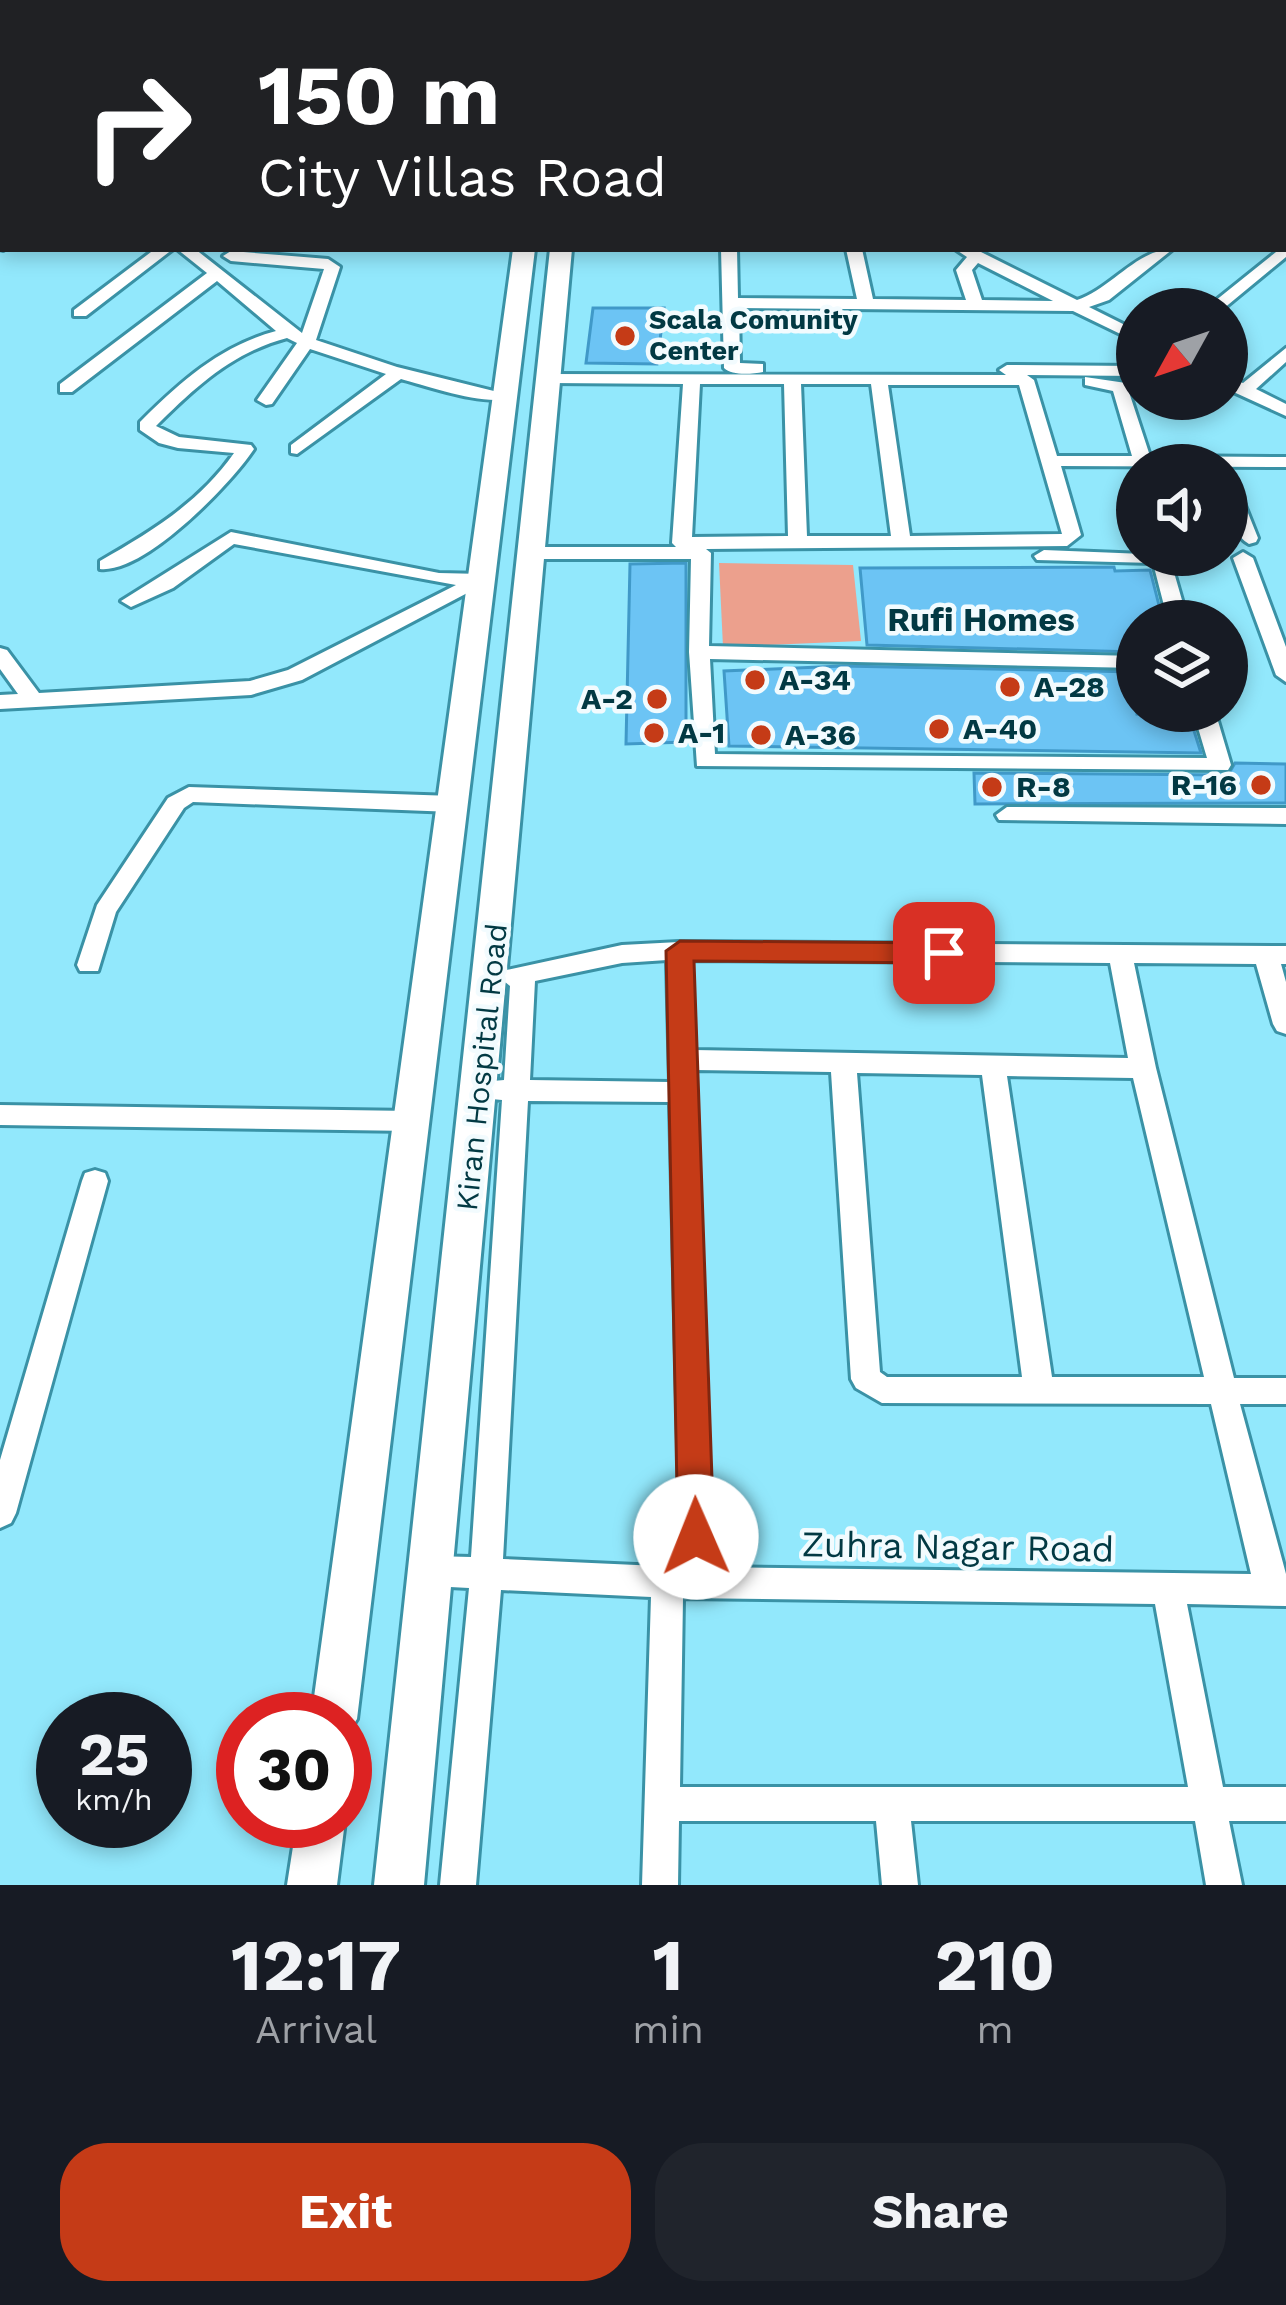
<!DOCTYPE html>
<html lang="en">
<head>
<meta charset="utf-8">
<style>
	body { margin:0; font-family:"Work Sans",sans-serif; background:#20242c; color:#f1f3f6; height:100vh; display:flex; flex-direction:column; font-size:45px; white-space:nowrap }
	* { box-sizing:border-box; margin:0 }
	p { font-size:39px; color:#9ea1a6 }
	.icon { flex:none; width:66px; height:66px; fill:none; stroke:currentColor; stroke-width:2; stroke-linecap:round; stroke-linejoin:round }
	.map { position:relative; height:1885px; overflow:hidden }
	.sheet { display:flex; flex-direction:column; background:#171b24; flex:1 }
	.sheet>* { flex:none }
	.banner { position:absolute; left:0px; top:0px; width:1287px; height:252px; box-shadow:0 6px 18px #0003; background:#202124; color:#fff; overflow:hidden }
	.needle { width:78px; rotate:230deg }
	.controls { position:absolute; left:1116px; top:288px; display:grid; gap:24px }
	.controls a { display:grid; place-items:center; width:132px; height:132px; border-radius:50%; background:#171b24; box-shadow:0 6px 18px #0003; font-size:60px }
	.speed { position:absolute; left:36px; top:1692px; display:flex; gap:24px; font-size:60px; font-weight:700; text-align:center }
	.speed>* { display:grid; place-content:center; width:156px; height:156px; border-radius:50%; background:#171b24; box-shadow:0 6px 18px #0003; line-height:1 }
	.speed small { font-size:30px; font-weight:400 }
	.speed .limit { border:18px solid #d22; background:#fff; color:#111 }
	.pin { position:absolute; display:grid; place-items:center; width:102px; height:102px; color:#fff; margin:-51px; border-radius:24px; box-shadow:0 6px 18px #0006 }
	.me { position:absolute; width:132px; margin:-66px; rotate:359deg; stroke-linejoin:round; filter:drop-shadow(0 0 9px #0008) }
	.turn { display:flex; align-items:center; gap:42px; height:252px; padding:0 60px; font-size:54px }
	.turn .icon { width:156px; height:156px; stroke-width:2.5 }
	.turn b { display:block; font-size:84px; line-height:102px }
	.eta { display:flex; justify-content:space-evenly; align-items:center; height:204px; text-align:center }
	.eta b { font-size:72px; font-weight:700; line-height:84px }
	.primary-button { display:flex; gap:24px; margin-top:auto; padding:24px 60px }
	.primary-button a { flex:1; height:138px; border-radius:48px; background:#c53b17; color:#fff; font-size:48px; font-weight:700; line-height:138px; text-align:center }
	.primary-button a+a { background:#20242c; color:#f1f3f6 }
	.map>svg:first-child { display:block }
	.green { fill:#eca08d }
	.building { fill:#6cc4f4; stroke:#4099c8; stroke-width:3 }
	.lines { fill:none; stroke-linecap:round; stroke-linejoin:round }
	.street-casing { stroke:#3a92a6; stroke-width:6 }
	.secondary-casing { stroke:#3a92a6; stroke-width:6 }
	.primary-casing { stroke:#728db0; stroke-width:6 }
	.street { fill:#fff; fill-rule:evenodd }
	.secondary { fill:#fff; fill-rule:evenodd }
	.primary { fill:#cfd6f3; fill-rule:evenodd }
	.route { fill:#c53b17; stroke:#80260f; stroke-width:3 }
	.poi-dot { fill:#c53b17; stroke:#f2fbfe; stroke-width:4.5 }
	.labels { text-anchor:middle; stroke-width:9; stroke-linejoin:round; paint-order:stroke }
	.far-poi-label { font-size:27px; font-weight:bold; fill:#023943; stroke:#f2fbfe; text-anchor:start }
	.poi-label { font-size:30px; font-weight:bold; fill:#023943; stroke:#f2fbfe; text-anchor:start }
	.street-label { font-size:30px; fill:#023943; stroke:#f2fbfe }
	.neighbourhood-label { font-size:33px; font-weight:bold; fill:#023943; stroke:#f2fbfe }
	.near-street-label { font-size:36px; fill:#023943; stroke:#f2fbfe }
</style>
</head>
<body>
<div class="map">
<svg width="1286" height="1885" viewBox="0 0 1286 1885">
	<rect width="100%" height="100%" fill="#92e8fc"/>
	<!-- green -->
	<path class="green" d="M719 563 853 565 861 641 723 647Z"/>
	<!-- building -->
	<path class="building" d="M593 308H664L657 364 586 363Z
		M686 563V742L626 744 630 564Z
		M1114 567 1115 571 1150 570 1163 621H1137V652L867 645 860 568Z
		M842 666 1137 672V714L1190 718 1201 753 729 746 724 671Z
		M1235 763 1286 764V803L975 804 974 773 1228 775Z"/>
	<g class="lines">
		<!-- street casing -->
		<g class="street-casing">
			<path id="street" d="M345 0H361L363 3H347Z
				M484 0H503L506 3H487Z
				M728 0H748L751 3H731Z
				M888 0H907L910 3H891Z
				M1051 0H1072L1075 3H1054Z
				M1266 0H1286V7L1284 3Z
				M1284 56 1286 57V65L1284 64Z
				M1284 104H1286V113H1284Z
				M3 108V116L0 117V109Z
				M1284 151H1286V160H1284Z
				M0 190H3V250L0 249Z
				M1284 214H1286V223H1284Z
				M1286 244V257L1223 309H1205Z
				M155 249H173L86 316H74V310Z
				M177 249H195L302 333 324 269 231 261 223 256 231 251 328 259 340 267 316 340 397 367 514 396C493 409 427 386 401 379L297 454 291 453V445L386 374 310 349 272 404 266 405 257 400 297 343 287 338C233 352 195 387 156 426L179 437 251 445 254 449C231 484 144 574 100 569V561C151 532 200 502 234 453L178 448 159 443 140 430V422C180 382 220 346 276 331L217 281 72 392H60V384L207 273Z
				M721 249H737L738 298 857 299 846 249H862L873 299 966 300 956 270 967 257 955 249H975L1077 300C1111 289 1137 249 1173 249L1109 300 1089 307 1137 331V342L1073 311 739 308 740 363 763 364V372C752 374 732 376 724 368ZM978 263 1053 301 982 300 972 270Z
				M1286 348V362L1256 389 1286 404V416L1227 389V377L1243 383Z
				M1007 365 1137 366V376L1027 375 1034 380 1057 456H1132L1113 391 1085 385V377L1126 383 1150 456 1286 457V467L1061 466 1081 535 1067 546 706 549 711 553 709 646 1137 656V668L710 659 715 754 1207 758 1193 711H1215L1231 765 1228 770 697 766 689 652 691 559H531L521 553 531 547H676L672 543 683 384 550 383 544 382V374L1006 375 999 370ZM700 384H784L788 536 692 537ZM801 384H871L891 536H807ZM888 385H1019L1062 534 910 536Z
				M1227 478 1236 483 1258 538 1256 542 1249 544C1228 532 1227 500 1227 478Z
				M231 532 439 573 482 574 492 580 302 680 251 695 0 709V695L18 694 0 669V648L7 650 39 693 250 681 288 670 456 585 234 544 173 588 131 607 121 601Z
				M1044 550 1169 555 1188 621H1168L1153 563 1037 560 1034 556Z
				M1243 552 1253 558 1286 647V682L1276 675 1233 558Z
				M189 787 453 796 464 804 453 812 193 802 184 808 116 912 98 971H80L77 965 97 905 168 798Z
				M1007 807 1286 808V824L999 820 996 815Z
				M679 942 1286 946V964H1281L1286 982V1034L1277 1031 1273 1024 1256 964 1134 963 1156 1068 1234 1378H1286V1404H1240L1286 1574V1606L1187 1604 1223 1787H1286V1821H1229L1242 1885H1206L1195 1821H911L918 1885H882L876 1821H679L678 1885H642L651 1597 501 1590 476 1885H440L469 1588 431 1586 420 1582 415 1571 420 1560 431 1556 471 1557 502 1100 471 1097 467 1090 471 1083 504 1080 510 986 499 977 502 971 622 945ZM667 960 670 1082 530 1080 535 981 622 963ZM691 960 1110 963 1128 1058 695 1050ZM695 1070 831 1072 851 1379 856 1388 882 1403 1211 1404 1251 1574 712 1567ZM857 1073 982 1075 1022 1377H887L880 1372ZM1007 1076 1133 1078 1204 1377H1052ZM528 1101 670 1102 681 1567 503 1559ZM683 1598 1155 1604 1188 1787H680Z
				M0 1105 412 1111 421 1114 425 1121 421 1128 412 1131 0 1125Z
				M95 1170 105 1173 108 1181 16 1513 11 1523 0 1528V1460L82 1181 85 1173Z"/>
		</g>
		<!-- secondary casing -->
		<g class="secondary-casing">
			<path id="secondary" d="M557 0H573V3H557Z
				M513 249H535L357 1719 345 1738V1719H311Z
				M550 249H572L424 1885H374Z
				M297 1821H345L337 1885H287Z"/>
		</g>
		<!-- primary casing -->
		<g class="primary-casing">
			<path id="primary" d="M795 0H822L824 3H797Z
				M843 0H872L874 3H845Z
				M1284 140H1286V154H1284Z"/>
		</g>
		<!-- street -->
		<use href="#street" class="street"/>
		<!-- secondary -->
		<use href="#secondary" class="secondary"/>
		<!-- primary -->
		<use href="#primary" class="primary"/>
	</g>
	<!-- route -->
	<path class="route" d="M680 941 944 943 958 953 944 963 694 961 714 1537 709 1549 696 1554 683 1549 678 1537 666 951Z"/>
	<!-- markers -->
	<g class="poi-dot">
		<circle cx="625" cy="336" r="12"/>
		<circle cx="755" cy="680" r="12"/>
		<circle cx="1010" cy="687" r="12"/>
		<circle cx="657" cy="699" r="12"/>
		<circle cx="939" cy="729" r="12"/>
		<circle cx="654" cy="733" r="12"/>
		<circle cx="761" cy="735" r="12"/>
		<circle cx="1261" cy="785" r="12"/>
		<circle cx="992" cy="787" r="12"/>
	</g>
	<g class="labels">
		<!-- far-poi labels -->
		<g class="far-poi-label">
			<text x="649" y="329">Scala Comunity<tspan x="649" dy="31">Center</tspan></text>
		</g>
		<!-- poi labels -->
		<g class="poi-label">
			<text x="779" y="690">A-34</text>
			<text x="1034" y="697">A-28</text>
			<text x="633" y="709" text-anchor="end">A-2</text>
			<text x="963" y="739">A-40</text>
			<text x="678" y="743">A-1</text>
			<text x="785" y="745">A-36</text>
			<text x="1237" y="795" text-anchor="end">R-16</text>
			<text x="1016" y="797">R-8</text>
		</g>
		<!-- street labels -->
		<g class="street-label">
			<text transform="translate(482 1067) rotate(-84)" y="10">Kiran Hospital Road</text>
		</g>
		<!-- neighbourhood labels -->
		<g class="neighbourhood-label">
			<text x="981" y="631">Rufi Homes</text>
		</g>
		<!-- near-street labels -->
		<g class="near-street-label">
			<text transform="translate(958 1546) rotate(1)" y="13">Zuhra Nagar Road</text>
		</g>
	</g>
</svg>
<div class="controls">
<a><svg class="needle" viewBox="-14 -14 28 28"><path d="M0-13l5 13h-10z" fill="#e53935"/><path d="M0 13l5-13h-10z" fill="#9ea1a6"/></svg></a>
<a><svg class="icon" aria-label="sound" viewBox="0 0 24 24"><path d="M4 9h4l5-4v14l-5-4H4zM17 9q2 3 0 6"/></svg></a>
<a><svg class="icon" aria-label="layers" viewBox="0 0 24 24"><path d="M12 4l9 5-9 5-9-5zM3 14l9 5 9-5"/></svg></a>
</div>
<div class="speed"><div>25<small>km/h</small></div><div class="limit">30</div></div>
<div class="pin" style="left:944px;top:953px;background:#d93025"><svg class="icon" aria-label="arrive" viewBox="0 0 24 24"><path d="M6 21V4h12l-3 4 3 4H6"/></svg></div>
<svg class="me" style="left:696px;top:1537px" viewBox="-20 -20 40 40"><circle r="19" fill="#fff"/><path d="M0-13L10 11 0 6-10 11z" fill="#c53b17"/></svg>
<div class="banner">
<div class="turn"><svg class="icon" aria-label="right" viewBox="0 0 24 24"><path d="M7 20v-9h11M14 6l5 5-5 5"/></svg><div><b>150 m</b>City Villas Road</div></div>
</div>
</div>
<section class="sheet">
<div class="eta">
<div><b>12:17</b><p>Arrival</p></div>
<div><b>1</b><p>min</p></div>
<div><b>210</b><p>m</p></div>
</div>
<div class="primary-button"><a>Exit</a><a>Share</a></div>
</section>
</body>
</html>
